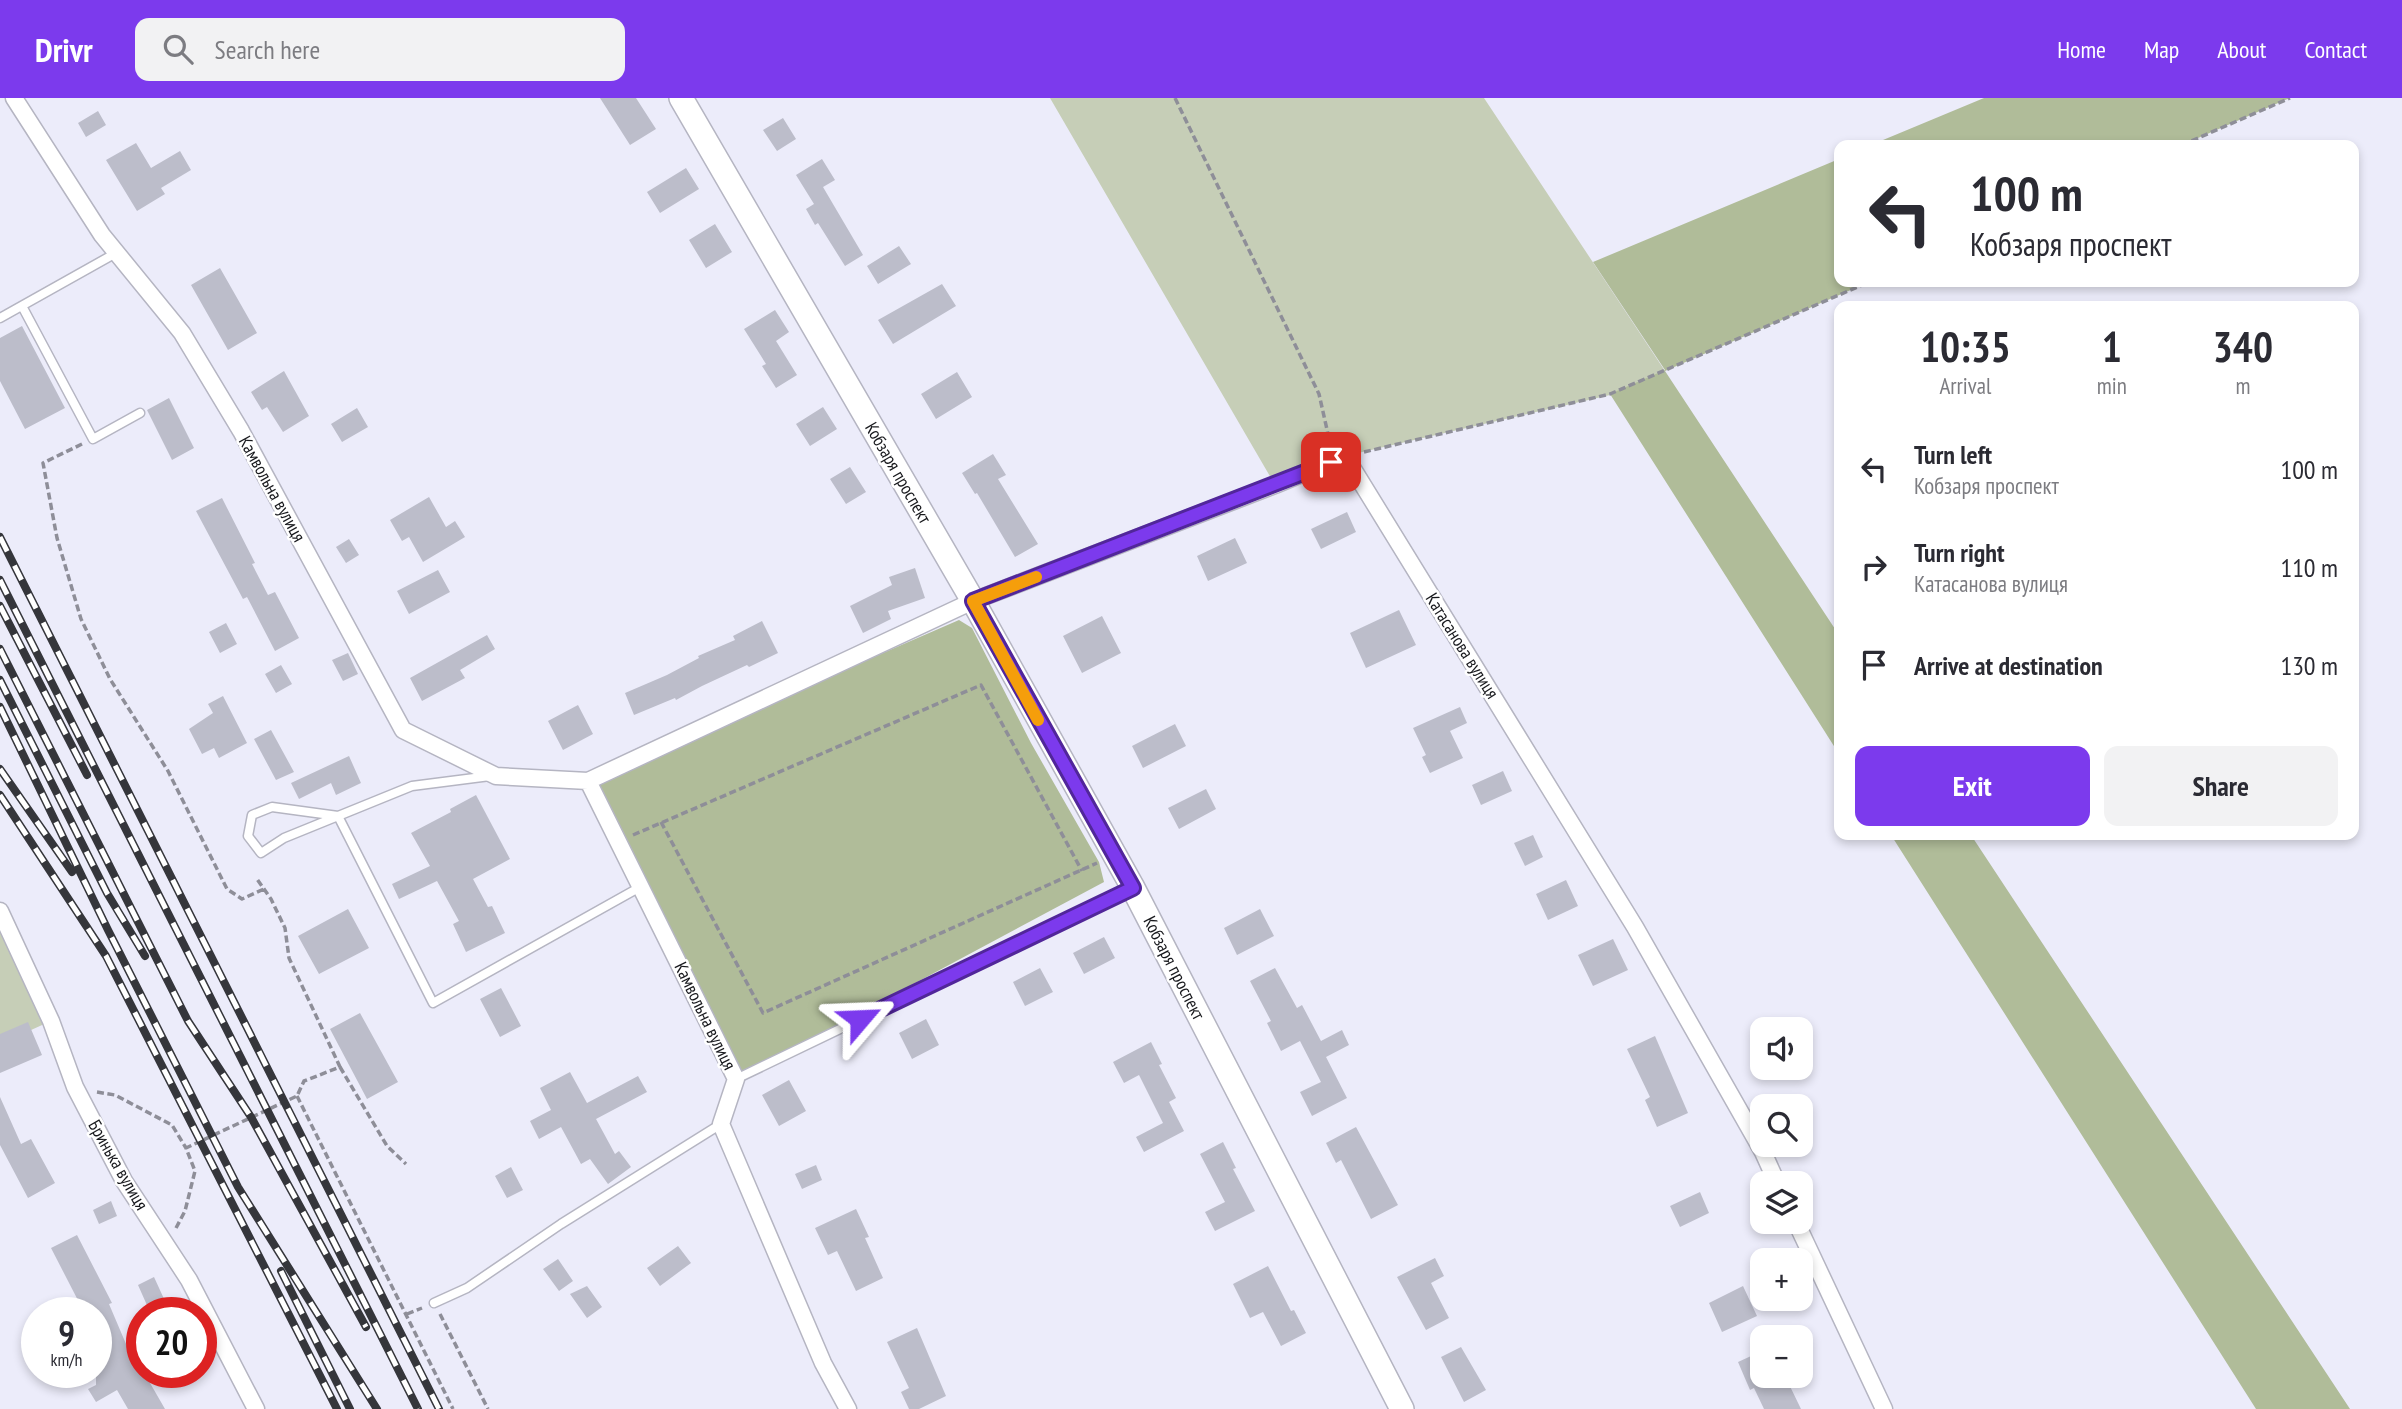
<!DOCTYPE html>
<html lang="en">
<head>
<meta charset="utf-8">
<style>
	body { margin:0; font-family:"PT Sans Narrow",sans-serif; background:#f2f2f3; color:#2b2b33; height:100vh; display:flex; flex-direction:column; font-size:26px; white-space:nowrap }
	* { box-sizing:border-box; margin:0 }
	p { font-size:23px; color:#7c7c81 }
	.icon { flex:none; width:38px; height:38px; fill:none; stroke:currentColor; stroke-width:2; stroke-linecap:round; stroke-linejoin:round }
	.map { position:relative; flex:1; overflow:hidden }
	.panel { position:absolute; left:1834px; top:203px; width:525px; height:539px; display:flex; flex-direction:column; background:#fff; border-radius:14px; box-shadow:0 4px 10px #0003 }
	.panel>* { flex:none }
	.banner { position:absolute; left:1834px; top:42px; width:525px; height:147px; border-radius:14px; box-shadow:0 4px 10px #0003; background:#fff; color:#2b2b33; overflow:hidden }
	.fabs { position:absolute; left:1750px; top:919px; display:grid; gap:14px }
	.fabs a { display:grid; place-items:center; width:63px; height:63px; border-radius:14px; background:#fff; box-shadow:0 4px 10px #0003; font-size:35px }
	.speed { position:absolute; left:21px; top:1199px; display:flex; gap:14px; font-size:35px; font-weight:700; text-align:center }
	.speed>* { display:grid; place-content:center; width:91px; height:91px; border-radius:50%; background:#fff; box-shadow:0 4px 10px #0003; line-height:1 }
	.speed small { font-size:18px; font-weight:400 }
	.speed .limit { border:10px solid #d22; background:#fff; color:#111 }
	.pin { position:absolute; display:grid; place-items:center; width:60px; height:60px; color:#fff; margin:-30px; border-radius:14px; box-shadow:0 4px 10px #0006 }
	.me { position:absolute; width:77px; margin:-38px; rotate:64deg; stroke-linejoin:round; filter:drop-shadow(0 0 5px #0008) }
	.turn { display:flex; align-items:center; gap:24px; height:147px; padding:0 21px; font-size:32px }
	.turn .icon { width:91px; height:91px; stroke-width:2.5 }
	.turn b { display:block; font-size:49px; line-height:60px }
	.eta { display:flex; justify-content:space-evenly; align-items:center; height:119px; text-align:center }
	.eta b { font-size:42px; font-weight:600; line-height:49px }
	.primary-button { display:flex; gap:14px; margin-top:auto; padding:14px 21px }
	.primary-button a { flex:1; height:80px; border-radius:14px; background:#7c3aed; color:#fff; font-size:28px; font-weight:600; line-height:80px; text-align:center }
	.primary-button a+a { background:#f2f2f3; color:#2b2b33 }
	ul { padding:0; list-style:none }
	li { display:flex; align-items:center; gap:21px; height:98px; padding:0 21px }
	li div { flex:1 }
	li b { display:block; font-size:26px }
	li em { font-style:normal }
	header { display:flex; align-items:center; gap:42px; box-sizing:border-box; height:98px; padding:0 35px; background:#7c3aed; color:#fff }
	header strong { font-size:33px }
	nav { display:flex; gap:38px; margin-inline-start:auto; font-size:24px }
	.search { width:490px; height:63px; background:#f2f2f3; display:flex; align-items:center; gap:18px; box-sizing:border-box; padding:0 24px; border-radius:14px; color:#7c7c81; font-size:26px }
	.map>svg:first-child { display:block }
	.green { fill:#c6ceb7 }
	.forest { fill:#b0bc99 }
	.building { fill:#bcbdca }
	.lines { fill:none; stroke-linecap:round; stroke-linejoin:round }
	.service-casing { stroke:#b5b5c2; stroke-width:11 }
	.minor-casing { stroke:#b5b5c2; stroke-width:19 }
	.secondary-casing { stroke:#b5b5c2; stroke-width:26 }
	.path { stroke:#8e8e98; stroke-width:3.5; stroke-dasharray:7 3.5; stroke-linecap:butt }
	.service { stroke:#fff; stroke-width:8 }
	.minor { stroke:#fff; stroke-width:16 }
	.secondary { stroke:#fff; stroke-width:23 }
	.rail-casing { stroke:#35363b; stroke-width:8 }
	.rail { stroke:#fff; stroke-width:5; stroke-dasharray:16; stroke-linecap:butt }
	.route-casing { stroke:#51269a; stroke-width:18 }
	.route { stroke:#7c3aed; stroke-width:12 }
	.slow { stroke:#f59e0b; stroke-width:12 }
	.labels { text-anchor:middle; stroke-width:5; stroke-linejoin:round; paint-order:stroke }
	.street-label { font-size:18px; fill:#17181c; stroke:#fff }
</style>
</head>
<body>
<header>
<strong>Drivr</strong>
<div class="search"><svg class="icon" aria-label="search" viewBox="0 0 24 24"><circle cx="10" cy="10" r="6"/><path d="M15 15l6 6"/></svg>Search here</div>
<nav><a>Home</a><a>Map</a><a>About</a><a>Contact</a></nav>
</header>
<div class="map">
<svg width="2402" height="1311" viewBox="0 0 2402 1311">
	<rect width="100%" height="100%" fill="#ececfa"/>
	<!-- green -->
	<path class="green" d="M1050 0H1484L1665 273 1610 297 1345 358 1275 387Z
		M0 813 51 923 0 946Z"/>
	<!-- forest -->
	<path class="forest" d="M1984 0H2290L2182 47H1871Z
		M1839 61V184H1869L1665 273 1839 537V656L1610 296 1665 272 1593 164Z
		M959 522 972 530 1031 645 1099 764 1104 784 736 981 588 683Z
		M1891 737H1971L2350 1311H2256Z"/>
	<!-- building -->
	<path class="building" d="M600 0H636L656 31 630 47Z
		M98 13 106 27 86 39 78 25Z
		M783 20 796 41 777 53 763 32Z
		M136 45 151 70 180 53 191 72 161 90 165 96 137 113 106 62Z
		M822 61 835 82 823 89 863 157 845 168 818 125 815 127 806 111 814 106 796 77Z
		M686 70 699 91 660 115 647 94Z
		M715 126 732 154 706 170 689 142Z
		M899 148 911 166 878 186 867 168Z
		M220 170 257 235 228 252 191 187Z
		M942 186 956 208 893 246 878 222Z
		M775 212 789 234 776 243 797 277 776 290 762 268 766 266 744 231Z
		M22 228 65 310 25 331 0 283V240Z
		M284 273 309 318 283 334 267 309 262 312 251 294Z
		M957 274 972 299 936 321 921 296Z
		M169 300 194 350 172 362 147 312Z
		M823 309 837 331 810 348 796 326Z
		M357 310 368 329 342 344 331 326Z
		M993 356 1006 377 998 381 1038 446 1015 459 977 395 975 396 962 375Z
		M850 369 866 394 846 406 830 381Z
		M429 399 446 429 455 423 465 439 423 464 409 439 402 443 390 422Z
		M222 400 255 465 252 466 268 497 275 494 299 540 275 553 247 499 243 501 196 413Z
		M1347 414 1356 434 1321 451 1311 431Z
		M1235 440 1247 465 1208 483 1197 458Z
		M349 441 359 457 346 465 336 449Z
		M915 470 925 500 888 513 891 521 863 535 850 508 892 487 889 479Z
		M438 472 450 494 409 516 397 493Z
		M1399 512 1416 547 1366 570 1350 535Z
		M1102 518 1121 555 1082 575 1063 538Z
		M762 523 778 555 749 569 747 567 702 588 676 602 675 600 634 617 625 595 667 577 699 560 698 558 735 542 733 538Z
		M226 525 237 546 220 555 209 534Z
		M487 537 495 551 460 572 465 580 422 603 410 580Z
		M348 555 358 576 343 583 332 562Z
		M281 567 292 586 276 595 265 576Z
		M223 598 247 645 219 660 214 650 202 656 189 631 213 615 208 606Z
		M578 607 593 636 563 652 548 623Z
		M1460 609 1467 625 1450 633 1463 660 1430 675 1422 659 1426 657 1413 630Z
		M1175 626 1186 648 1143 670 1132 648Z
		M271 632 294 674 276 682 254 641Z
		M349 658 361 685 336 697 331 685 299 701 291 685Z
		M1503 673 1512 693 1481 707 1472 687Z
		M1206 691 1216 711 1179 731 1168 710Z
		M476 697 510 761 473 781 488 809 492 808 505 835 466 854 453 826 459 823 437 783 399 801 392 786 430 768 411 735 451 714 450 711Z
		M1533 737 1543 759 1525 768 1514 745Z
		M1566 782 1578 808 1548 822 1536 796Z
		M348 811 369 850 319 876 298 838Z
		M1260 811 1274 838 1237 857 1224 830Z
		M1104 839 1115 860 1084 876 1073 855Z
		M1613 841 1628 872 1593 888 1578 857Z
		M1040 870 1053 894 1025 908 1013 884Z
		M1275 870 1297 910 1302 907 1321 943 1342 932 1349 947 1326 959 1347 1000 1312 1018 1300 994 1321 984 1300 943 1281 953 1267 925 1271 923 1250 883Z
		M501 890 521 928 500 939 480 901Z
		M360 915 398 984 367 1001 330 931Z
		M926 921 939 947 912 961 899 935Z
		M28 924 42 957 0 975V936Z
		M1655 938 1688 1015 1657 1029 1645 1002 1650 999 1627 951Z
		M1151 944 1162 966 1159 967 1176 1000 1169 1004 1184 1033 1144 1054 1136 1039 1163 1025 1139 977 1124 985 1113 964Z
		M570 974 587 1005 638 978 647 994 596 1021 615 1056 619 1053 631 1069 608 1086 590 1061 581 1066 561 1029 539 1041 530 1023 551 1012 540 990Z
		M789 982 806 1013 779 1028 762 997Z
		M0 999 21 1046 31 1041 55 1085 28 1100 0 1047Z
		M1356 1029 1398 1107 1371 1121 1341 1062 1336 1065 1326 1045Z
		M1223 1044 1236 1070 1233 1071 1255 1113 1215 1133 1205 1114 1225 1104 1200 1056Z
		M816 1067 822 1082 802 1091 795 1076Z
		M511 1069 523 1092 507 1100 495 1078Z
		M1700 1094 1709 1115 1680 1129 1670 1108Z
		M111 1103 117 1118 99 1126 93 1112Z
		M856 1111 869 1139 865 1140 883 1180 856 1193 837 1153 828 1157 815 1130Z
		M77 1137 112 1205 109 1206 129 1253 131 1252 165 1311H128L117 1292 96 1304 88 1291 96 1287V1214H84L51 1150Z
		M678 1148 691 1165 660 1188 647 1170Z
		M1435 1160 1444 1178 1431 1185 1449 1220 1426 1232 1397 1179Z
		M558 1161 573 1183 559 1193 543 1171Z
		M1268 1168 1291 1213 1294 1212 1306 1235 1281 1248 1263 1214 1250 1220 1233 1186Z
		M154 1179 170 1214H150L138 1187Z
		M587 1188 602 1209 587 1220 570 1196Z
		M1743 1188 1757 1218 1722 1234 1709 1205Z
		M917 1230 946 1298 919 1311H909L901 1294 909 1290 887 1244Z
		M1461 1249 1486 1292 1464 1304 1441 1259Z
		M1762 1253V1278H1785L1801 1311H1764L1754 1290 1750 1292 1738 1264Z"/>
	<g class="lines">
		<!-- service casing -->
		<g class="service-casing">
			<path id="service" d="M22 208 93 341 140 315
				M0 220 116 155
				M338 718 433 905 642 788
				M338 718 272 709 252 717 248 738 261 755 284 740 412 688 490 678
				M736 981 1131 791
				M434 1205 467 1190 561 1126 721 1026"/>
		</g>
		<!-- minor casing -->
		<g class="minor-casing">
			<path id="minor" d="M14 0 102 137 182 235 241 333 403 632 496 678 588 683 973 503 1275 387 1345 358 1635 829 1763 1054 1777 1085
				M588 683 736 981 721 1026 823 1265 848 1311
				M0 813 51 923 75 989 124 1083 189 1182 256 1311
				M1796 1124 1884 1311"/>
		</g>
		<!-- secondary casing -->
		<g class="secondary-casing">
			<path id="secondary" d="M681 0 973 503 1132 788 1402 1311"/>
		</g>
		<!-- path -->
		<path class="path" d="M1175 0 1319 296 1330 345
			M2182 47 2290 0
			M82 346 43 365 57 440 81 521 110 581 168 673 227 791 242 801 264 791
			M1364 354 1610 296 1869 184
			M661 724 763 915 1097 765
			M633 737 981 587 1082 773
			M340 969 387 1048 406 1066
			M97 994 115 997 172 1027 186 1050
			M297 998 453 1311
			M176 1130 185 1113 195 1073 186 1050 297 998 304 983 340 969 289 860 285 830 271 801 257 781
			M407 1216 422 1210
			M440 1216 488 1311"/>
		<!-- service -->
		<use href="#service" class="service"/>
		<!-- minor -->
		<use href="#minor" class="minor"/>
		<!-- secondary -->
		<use href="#secondary" class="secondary"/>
		<!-- rail casing -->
		<g class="rail-casing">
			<path id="rail" d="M0 439 439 1311
				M0 482 418 1311
				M0 508 87 677
				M0 551 188 923 251 1019 366 1229
				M0 582 107 795 145 858
				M0 609 108 832 238 1089 377 1311
				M0 671 72 774
				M0 697 106 858 337 1311
				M281 1173 350 1311"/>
		</g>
		<!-- rail -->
		<use href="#rail" class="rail"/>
	</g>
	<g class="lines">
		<!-- route casing -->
		<g class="route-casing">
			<path id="route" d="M860 921 1133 790 973 503 1331 364"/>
		</g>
		<!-- route -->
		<use href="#route" class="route"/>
		<!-- slow -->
		<path class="slow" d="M1036 479 973 503 1038 622"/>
	</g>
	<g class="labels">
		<!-- street labels -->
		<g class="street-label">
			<text transform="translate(898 375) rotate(60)" y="6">Кобзаря проспект</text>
			<text transform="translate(272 391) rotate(61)" y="6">Камвольна вулиця</text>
			<text transform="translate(1462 548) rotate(58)" y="6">Катасанова вулиця</text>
			<text transform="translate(1174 870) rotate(63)" y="6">Кобзаря проспект</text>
			<text transform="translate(705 918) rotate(64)" y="6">Камвольна вулиця</text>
			<text transform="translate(118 1067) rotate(60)" y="6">Бринька вулиця</text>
		</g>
	</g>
</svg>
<div class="fabs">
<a><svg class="icon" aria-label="sound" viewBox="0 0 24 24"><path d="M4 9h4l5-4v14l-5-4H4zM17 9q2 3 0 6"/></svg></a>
<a><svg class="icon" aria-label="search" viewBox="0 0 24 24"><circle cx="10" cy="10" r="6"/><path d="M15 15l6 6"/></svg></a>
<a><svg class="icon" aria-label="layers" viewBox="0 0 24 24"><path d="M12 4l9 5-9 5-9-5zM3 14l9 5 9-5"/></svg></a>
<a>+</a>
<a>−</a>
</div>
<div class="speed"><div>9<small>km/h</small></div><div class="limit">20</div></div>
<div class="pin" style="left:1331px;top:364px;background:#d93025"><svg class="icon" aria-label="arrive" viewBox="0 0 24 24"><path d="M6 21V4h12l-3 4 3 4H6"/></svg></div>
<svg class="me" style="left:860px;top:921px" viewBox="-20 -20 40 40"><path d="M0-17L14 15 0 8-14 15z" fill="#7c3aed" stroke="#fff" stroke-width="4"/></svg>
<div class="banner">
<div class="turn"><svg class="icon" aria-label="left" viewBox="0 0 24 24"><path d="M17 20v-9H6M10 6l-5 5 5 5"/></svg><div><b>100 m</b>Кобзаря проспект</div></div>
</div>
<section class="panel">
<div class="eta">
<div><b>10:35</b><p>Arrival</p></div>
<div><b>1</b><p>min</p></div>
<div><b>340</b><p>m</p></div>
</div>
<ul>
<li><svg class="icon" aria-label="left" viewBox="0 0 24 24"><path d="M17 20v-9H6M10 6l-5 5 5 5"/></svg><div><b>Turn left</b><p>Кобзаря проспект</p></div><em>100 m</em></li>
<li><svg class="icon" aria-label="right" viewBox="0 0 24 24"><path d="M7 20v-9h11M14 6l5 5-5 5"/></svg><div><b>Turn right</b><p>Катасанова вулиця</p></div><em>110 m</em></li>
<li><svg class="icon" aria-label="arrive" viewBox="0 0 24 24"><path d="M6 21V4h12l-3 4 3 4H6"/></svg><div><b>Arrive at destination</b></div><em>130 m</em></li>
</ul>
<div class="primary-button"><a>Exit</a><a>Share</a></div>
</section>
</div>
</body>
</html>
